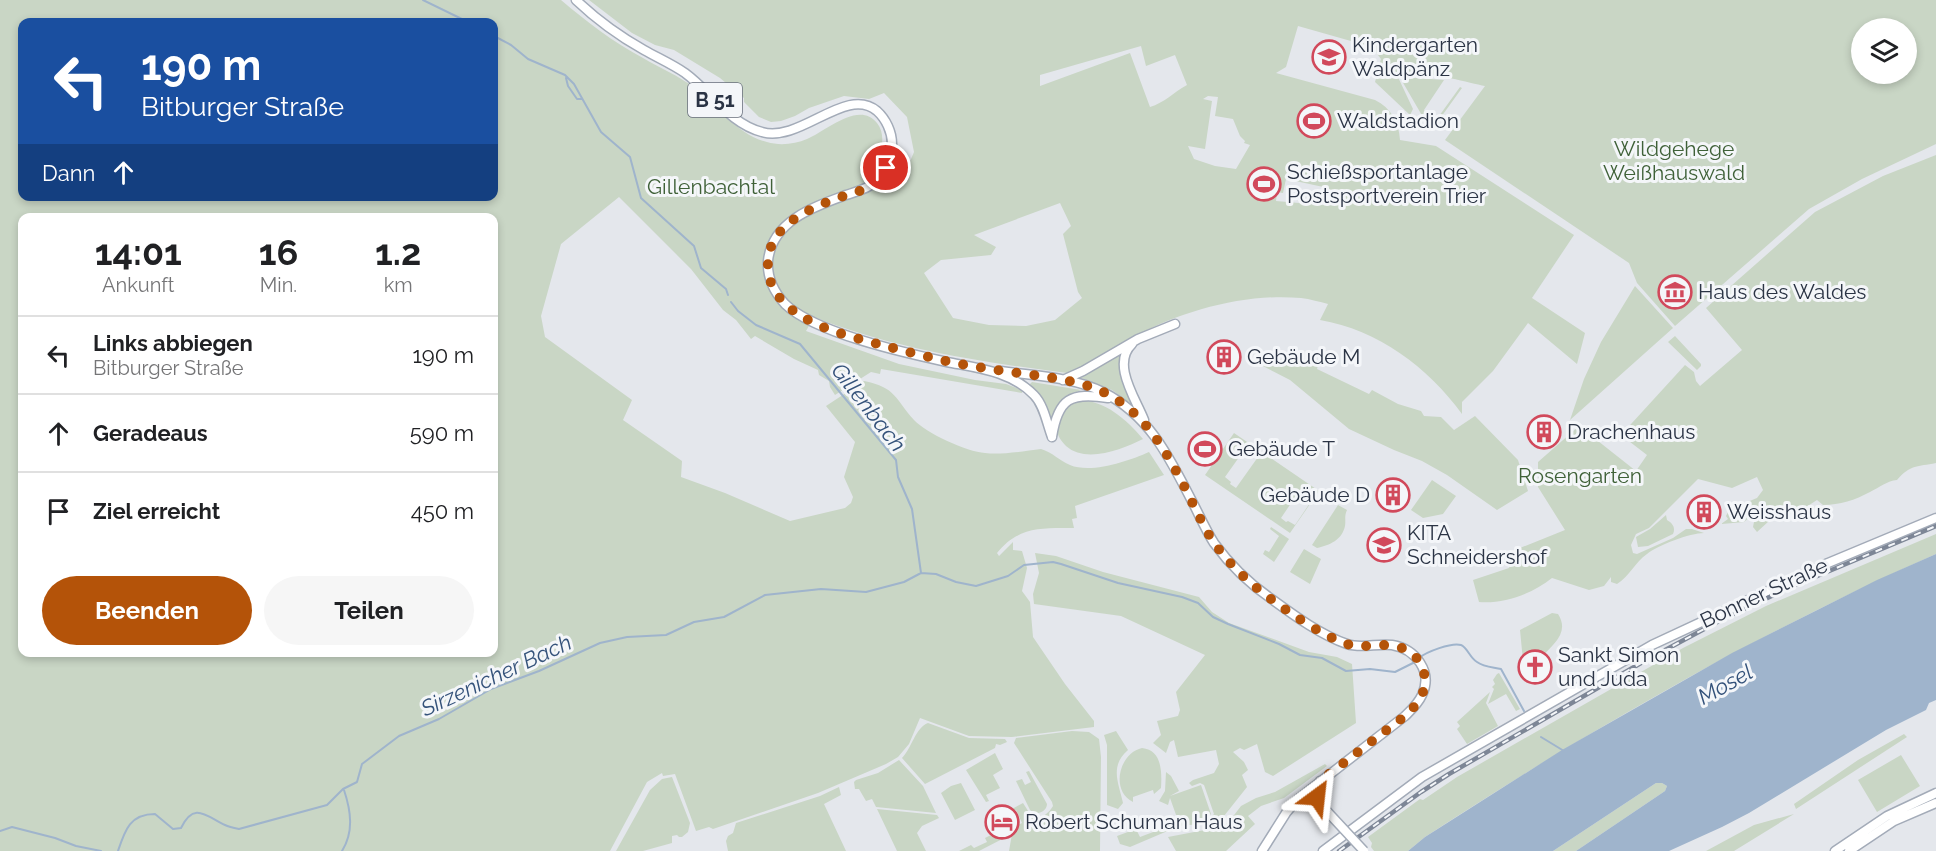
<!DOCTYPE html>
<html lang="de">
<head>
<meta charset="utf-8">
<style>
	body { margin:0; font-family:Raleway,sans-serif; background:#f6f6f6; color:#202124; height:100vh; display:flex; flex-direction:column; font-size:22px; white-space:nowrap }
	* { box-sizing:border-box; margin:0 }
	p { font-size:20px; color:#757577 }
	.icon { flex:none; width:33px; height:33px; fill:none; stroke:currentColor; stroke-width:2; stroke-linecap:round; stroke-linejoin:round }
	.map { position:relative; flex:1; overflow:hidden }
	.drawer { position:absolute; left:18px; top:213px; width:480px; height:444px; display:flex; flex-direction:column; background:#fff; border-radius:12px; box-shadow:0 3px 9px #0003 }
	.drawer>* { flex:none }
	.hud { position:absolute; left:18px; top:18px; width:480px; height:183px; border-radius:12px; box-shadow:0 3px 9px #0003; background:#1a4fa0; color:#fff; overflow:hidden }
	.fabs { position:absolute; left:1851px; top:18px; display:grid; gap:12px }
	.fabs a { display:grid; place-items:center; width:66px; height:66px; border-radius:50%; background:#fff; box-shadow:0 3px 9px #0003; font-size:30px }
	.pin { position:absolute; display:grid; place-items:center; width:51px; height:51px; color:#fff; margin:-26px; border:3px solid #fff; border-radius:50%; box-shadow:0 2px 6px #0007 }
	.me { position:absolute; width:66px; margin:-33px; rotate:30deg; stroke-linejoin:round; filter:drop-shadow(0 0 4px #0008) }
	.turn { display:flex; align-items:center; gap:21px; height:126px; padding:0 24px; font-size:27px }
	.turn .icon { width:78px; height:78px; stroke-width:2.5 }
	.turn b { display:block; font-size:42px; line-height:51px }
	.then { display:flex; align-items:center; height:57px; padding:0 24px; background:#0003; gap:12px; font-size:22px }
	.eta { display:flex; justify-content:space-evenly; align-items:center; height:102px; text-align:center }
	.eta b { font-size:36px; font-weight:700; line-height:42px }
	.cta { display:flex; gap:12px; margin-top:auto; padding:12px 24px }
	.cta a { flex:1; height:69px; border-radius:36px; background:#b45309; color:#fff; font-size:24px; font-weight:700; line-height:69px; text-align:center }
	.cta a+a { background:#f6f6f6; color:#202124 }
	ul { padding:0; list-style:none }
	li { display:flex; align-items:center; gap:18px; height:78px; padding:0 24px; border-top:2px solid #e0e0e0 }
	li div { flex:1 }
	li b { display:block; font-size:22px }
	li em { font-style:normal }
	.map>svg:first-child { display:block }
	.green { fill:#c9d6c5; fill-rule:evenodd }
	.water { fill:#9fb4cc }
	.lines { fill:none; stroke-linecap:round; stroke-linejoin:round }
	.stream { stroke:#9fb4cc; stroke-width:2 }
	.primary-casing { stroke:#a3abb8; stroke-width:11 }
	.primary { stroke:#fff; stroke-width:8 }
	.rail-casing { stroke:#7d8696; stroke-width:4.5 }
	.rail { stroke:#f4f6f9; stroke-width:2; stroke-dasharray:7; stroke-linecap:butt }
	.primary-bridge-casing { stroke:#a3abb8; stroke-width:11; stroke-linecap:butt }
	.primary-bridge { stroke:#fff; stroke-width:8 }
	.route { stroke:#b45309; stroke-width:10; stroke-dasharray:0 18 }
	.labels { text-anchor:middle; stroke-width:6; stroke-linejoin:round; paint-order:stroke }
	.shield { fill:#f4f6f9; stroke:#676e7b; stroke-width:1.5 }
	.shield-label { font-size:20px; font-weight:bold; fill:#2b3445 }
	.poi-label { font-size:21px; fill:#2b3445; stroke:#f4f6f9; text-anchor:start }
	.park-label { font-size:21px; fill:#3f6138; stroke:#f4f6f9 }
	.street-label { font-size:21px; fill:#2b3445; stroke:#f4f6f9 }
	.water-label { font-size:22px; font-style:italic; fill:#34527a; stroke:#f4f6f9 }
</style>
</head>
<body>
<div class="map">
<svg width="1936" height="851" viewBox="0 0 1936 851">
	<rect width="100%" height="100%" fill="#e4e7ec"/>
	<!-- green -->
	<path class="green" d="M0 0H561C587 22 613 42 643 58 660 68 679 76 695 88 718 105 737 135 767 142 780 146 795 144 807 139 826 131 859 100 877 123 884 132 883 143 880 153L887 160 883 167 892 180 904 176 914 152 907 117 884 93 869 99 844 96 809 108 795 116 781 121 771 122 759 117 744 102V98L720 78 674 50 655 45 632 33 589 0H1936V144L1862 179 1809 209 1675 326 1637 283 1629 263 1445 140 1485 86C1466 82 1412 67 1397 75L1413 109 1410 115 1375 82 1381 59 1372 47 1298 26 1286 67 1276 73 1375 100C1391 108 1399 122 1400 140L1436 146 1574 235 1532 298 1585 333 1577 364 1528 323 1493 371 1462 402V414C1428 367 1378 330 1320 320L1328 304C1320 302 1310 299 1301 298 1248 293 1183 310 1136 336 1113 349 1092 366 1067 373 981 362 895 349 814 317L806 331 899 364 975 380 1006 384 1022 390V393L881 369 880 374 871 372 835 395 830 387 829 381 819 375 818 370 794 359 755 336 751 339 736 320 723 310 691 269 619 197 561 244 541 316 545 337 632 400 623 420 682 461 681 477 725 493 790 521 845 508 851 503 853 497 844 477 855 442 826 406 864 381C897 388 894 398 914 420 926 433 967 452 985 453 1001 455 1025 451 1041 449 1052 452 1060 461 1070 465 1091 474 1129 461 1149 452L1164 475 1075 506 1077 518 1072 519 1074 528C1042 528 1019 526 997 553L999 556 1013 542V550L1022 551 1027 568 1022 591 1030 602 1033 637 1065 684 1094 721V727L1012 737 969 736 920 718 909 744 898 757 886 764 818 793 713 829 709 827 696 831 675 774 663 776 662 773 647 782 610 851H0ZM22 22H494V196H22ZM1862 28H1906V74H1862ZM1141 46 1146 66 1175 55 1187 85C1174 92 1164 103 1150 107L1130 53 1040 86V75ZM1208 96 1218 97 1215 116 1233 119 1240 136 1245 141 1244 143 1250 145 1236 169 1215 166 1194 159 1188 146 1205 149 1212 101 1203 99ZM1286 179 1328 188 1330 202 1322 205 1276 201 1277 192 1283 193ZM1060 203 1071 226 1063 234 1078 292 1082 298 1055 320 1026 326 989 325 953 318 924 273 941 260 991 255 996 247 974 235ZM22 218H494V652H22Z
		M1404 77 1444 80 1424 110 1434 123 1460 87 1462 88 1431 131 1402 81Z
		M1936 155V463C1917 467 1911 464 1897 480 1887 481 1880 487 1870 492 1855 500 1840 505 1823 505L1817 500 1803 509 1769 521 1757 532 1753 527 1756 512 1744 522 1721 524 1728 519 1726 516 1728 512H1730V509L1757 498 1763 490 1757 477 1732 488 1698 479 1649 528 1636 534 1631 545 1633 553 1637 554 1673 538 1686 529H1692L1704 533C1690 533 1658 545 1647 554 1635 562 1630 576 1617 584L1611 582V577L1604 586 1589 590 1552 578C1532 594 1504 604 1479 602L1473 580 1509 568 1515 550 1565 530 1538 487V462L1579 426 1636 471 1647 455 1621 435 1685 365 1694 372 1696 381 1700 386 1742 350 1706 308 1815 212 1883 176Z
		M1635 286 1673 328 1570 420 1584 379 1601 342Z
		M1675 336 1701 364V366L1697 370 1668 342Z
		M1122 350C1118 373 1125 384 1133 405L1112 390 1079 377Z
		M1263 359 1313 360 1319 362 1317 369 1369 394 1372 390 1398 404 1421 411 1424 416 1441 417 1454 430 1475 416 1518 460 1528 491 1497 510 1447 475 1422 461 1394 450 1349 429 1290 380 1261 365Z
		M1032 382 1081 390C1065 397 1054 405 1051 423L1029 385Z
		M1079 400C1106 401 1126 419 1143 439 1123 449 1086 464 1066 446 1061 441 1057 435 1057 429 1057 422 1062 413 1065 407Z
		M1234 433 1319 491 1290 533 1205 475ZM1247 446 1255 452V454L1258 457 1236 488 1230 484 1231 482 1225 477ZM1302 487 1306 489 1308 488 1316 494 1295 525 1288 521 1286 522 1281 518Z
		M1432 480 1456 496 1443 514 1423 518 1411 510Z
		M1338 505 1347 510C1344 516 1346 520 1345 526 1342 540 1330 545 1317 548L1312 545Z
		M1666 515 1667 520C1672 523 1676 527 1673 534L1648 546 1638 547 1636 537 1650 529Z
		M1271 527 1289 539 1274 562 1263 554 1265 550 1269 552 1279 536 1270 529Z
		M1936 534V554C1758 633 1588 731 1425 837L1408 851H1374L1371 847 1372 843 1368 837 1420 799 1423 800 1457 777 1683 648 1766 606Z
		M1304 549 1321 559 1310 584 1290 572Z
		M1035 553 1056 556 1103 572 1199 597 1212 612 1229 623 1309 652 1337 657 1352 664 1356 723 1273 776 1265 772 1257 744 1244 750 1240 748 1233 752 1244 762 1248 770 1242 775 1247 787 1224 816 1212 822 1210 818 1214 814 1204 785 1200 783 1192 786 1189 783 1193 780 1214 773 1219 764 1216 750 1178 757 1174 740 1170 742 1166 753 1153 743 1161 735 1157 721 1178 716 1180 710 1176 692 1205 655 1121 616 1034 604 1033 594 1039 573Z
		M1552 613 1558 614C1570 633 1553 644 1541 658L1523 661 1520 630Z
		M1499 673 1520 709 1516 711 1506 694 1488 704 1494 689 1492 687 1495 684 1493 680 1497 674Z
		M1490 692 1486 703 1498 726 1467 744 1457 729 1460 726 1457 722Z
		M928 723 969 738 1005 739 1007 742 1000 745 996 744 995 748 925 784 902 758C912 748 915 728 928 723Z
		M1072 731 1089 732 1099 739 1101 757 1100 851H1009L1012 834 979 851H959L971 845 974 848 987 842 985 838 1011 825 1012 828 1022 823 1016 810 1009 813 1008 811 1023 803 1032 817C1042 819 1048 814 1053 806L1052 802 1014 743 1016 738Z
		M1116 731 1128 750C1109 766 1119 784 1123 803L1118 809 1107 805V745L1104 735Z
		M1904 734 1907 737 1796 809 1794 804 1858 760Z
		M1142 748C1162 750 1162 772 1161 788L1154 794 1153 790 1133 797V802C1110 791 1119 753 1142 748Z
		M995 753 1003 769 993 775 1000 788 986 795 989 801 986 802 966 770Z
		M1901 755 1920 786 1877 812 1858 780Z
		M899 760 923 786 936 813 876 807 872 799 866 801 859 789H855L854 782 856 780 878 773Z
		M1325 764 1327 766 1284 798 1261 806 1248 816 1255 824 1226 851H1176L1168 837 1210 829 1228 823 1241 806 1256 798 1275 792Z
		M1029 771 1047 804C1047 810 1041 813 1035 814L1030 810 1016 781 1022 779 1025 785 1031 782 1026 772Z
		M1166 772 1171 776 1179 791 1170 796 1201 785 1211 814 1199 824 1180 826 1170 798 1168 805 1159 801 1165 791Z
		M672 777 690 823 688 832 682 837H679L677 835 672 836V843L643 851H616L650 790 662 779Z
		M961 783 975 810 955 820 941 793 951 786Z
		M1656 783H1662L1667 786 1665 791 1576 851H1553Z
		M839 787 841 795 824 804 846 851H728L726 841 728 836 733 833 736 823 820 796Z
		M877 809 937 815 939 818 922 826 917 833 926 851H897Z
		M1794 814 1734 851H1706L1754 825Z
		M1174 819 1177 827 1130 847 1120 844 1117 836 1136 829 1140 837 1169 826 1167 821Z"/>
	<!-- water -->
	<path class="water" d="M1936 554V700L1929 703 1926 710 1886 730 1749 813 1722 827 1669 851H1576L1665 791 1667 786 1662 783H1656L1553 851H1408L1425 837 1562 750 1732 653 1877 580Z"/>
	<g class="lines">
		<!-- stream -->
		<path class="stream" d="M423 0 468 22
			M494 36 511 45 528 59 565 75 574 84 601 132 630 157 641 198 694 246 701 268 726 289 728 295
			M566 78 568 86 577 99H582
			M731 302 738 311 756 325 800 344 896 460 898 477 912 509 921 573
			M1419 658C1426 652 1452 642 1461 645 1467 647 1470 658 1477 662 1484 667 1492 667 1501 669L1524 711
			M1541 737 1564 751
			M0 831 12 827 55 838 76 846 101 851
			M118 851C125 830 130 814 155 814L173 829 181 828C194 801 206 816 225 825 229 827 234 828 239 829L327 805 343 789 357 782 362 764 399 736 439 719 491 689 539 671 600 643 627 637 666 635 694 622 724 617 765 595 821 589 866 592 904 582 921 573 936 574 956 582 976 586 1008 576 1024 565 1053 562 1061 564 1118 583 1182 597 1198 603 1213 617 1228 624 1279 644 1300 655 1322 658 1346 671 1370 669 1395 672 1415 662
			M342 851C354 832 351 811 344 790"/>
		<!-- primary casing -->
		<g class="primary-casing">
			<path id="primary" d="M576 0C596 19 619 36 644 50 658 58 672 64 685 73 711 92 730 124 762 132 801 143 846 85 877 111 886 119 892 132 892 144 892 158 886 173 875 182 868 189 855 192 846 195 813 207 772 221 768 261 767 277 774 292 785 304 815 333 905 353 947 362 977 368 1011 371 1034 395 1044 405 1047 424 1052 437
				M1132 344C1111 364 1136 399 1144 420
				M1001 371C1035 376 1073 377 1103 392 1152 417 1171 461 1195 507 1201 519 1207 532 1214 543 1230 565 1251 585 1273 600 1295 616 1321 635 1347 644 1362 649 1377 643 1392 645 1416 649 1433 672 1422 695 1418 704 1411 710 1405 716L1298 799 1286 813 1262 851
				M1063 380 1083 371 1138 339 1175 324
				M1052 437C1058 398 1071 392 1108 398
				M1320 781 1317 796 1323 807
				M1323 851 1422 777 1652 645 1828 563 1936 518
				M1835 851 1887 816 1936 793
				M1849 851 1894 821 1936 803"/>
		</g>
		<!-- primary -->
		<use href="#primary" class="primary"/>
		<!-- rail casing -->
		<g class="rail-casing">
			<path id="rail" d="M1339 851 1421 792 1449 774 1641 663 1721 620 1784 590 1936 526"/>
		</g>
		<!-- rail -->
		<use href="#rail" class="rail"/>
		<!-- primary-bridge casing -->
		<g class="primary-bridge-casing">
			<path id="primary-bridge" d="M1323 807 1364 851"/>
		</g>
		<!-- primary-bridge -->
		<use href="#primary-bridge" class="primary-bridge"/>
	</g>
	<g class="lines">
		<!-- route -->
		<path class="route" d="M886 168C882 174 879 180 873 184 865 190 854 193 844 196 810 208 765 225 768 269 772 318 840 334 878 344 913 353 948 363 985 368 1019 374 1055 376 1088 386 1145 404 1170 458 1195 508 1201 520 1207 533 1215 544 1230 565 1250 584 1271 599 1291 614 1323 636 1347 644 1362 649 1378 643 1394 646 1416 649 1430 670 1423 692 1420 702 1412 709 1405 716L1320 781 1317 797"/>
	</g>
	<!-- icons -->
	<defs>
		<g id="school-ring" transform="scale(1.725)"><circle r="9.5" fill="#f4f6f9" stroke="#d1495b" stroke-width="1.5"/><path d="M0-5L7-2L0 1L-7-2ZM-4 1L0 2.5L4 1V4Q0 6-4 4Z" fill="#d1495b"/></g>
		<g id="stadium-ring" transform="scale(1.725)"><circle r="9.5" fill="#f4f6f9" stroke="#d1495b" stroke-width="1.5"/><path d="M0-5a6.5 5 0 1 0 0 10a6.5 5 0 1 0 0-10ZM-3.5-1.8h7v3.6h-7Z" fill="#d1495b"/></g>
		<g id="museum-ring" transform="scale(1.725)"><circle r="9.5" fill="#f4f6f9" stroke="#d1495b" stroke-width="1.5"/><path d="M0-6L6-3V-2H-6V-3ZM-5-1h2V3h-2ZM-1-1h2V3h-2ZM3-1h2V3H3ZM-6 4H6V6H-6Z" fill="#d1495b"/></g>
		<g id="building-ring" transform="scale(1.725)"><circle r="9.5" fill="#f4f6f9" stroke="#d1495b" stroke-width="1.5"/><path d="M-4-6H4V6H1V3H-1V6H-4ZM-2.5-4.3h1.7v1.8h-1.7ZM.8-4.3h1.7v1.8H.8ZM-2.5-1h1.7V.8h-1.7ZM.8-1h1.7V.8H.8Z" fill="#d1495b"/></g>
		<g id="church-ring" transform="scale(1.725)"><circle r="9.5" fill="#f4f6f9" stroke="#d1495b" stroke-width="1.5"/><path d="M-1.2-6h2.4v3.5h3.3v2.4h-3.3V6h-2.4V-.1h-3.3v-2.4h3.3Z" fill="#d1495b"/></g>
		<g id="hotel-ring" transform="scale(1.725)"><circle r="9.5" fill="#f4f6f9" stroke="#d1495b" stroke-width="1.5"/><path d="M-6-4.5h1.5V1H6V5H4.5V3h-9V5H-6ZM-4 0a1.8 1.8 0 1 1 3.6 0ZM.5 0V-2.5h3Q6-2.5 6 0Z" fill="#d1495b"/></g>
	</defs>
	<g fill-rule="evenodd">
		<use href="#school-ring" x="1329" y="57"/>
		<use href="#stadium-ring" x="1314" y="121"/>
		<use href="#stadium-ring" x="1264" y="184"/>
		<use href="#museum-ring" x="1675" y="292"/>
		<use href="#building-ring" x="1224" y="357"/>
		<use href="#building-ring" x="1544" y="432"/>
		<use href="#stadium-ring" x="1205" y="449"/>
		<use href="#building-ring" x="1393" y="495"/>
		<use href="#building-ring" x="1704" y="512"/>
		<use href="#school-ring" x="1384" y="545"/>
		<use href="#church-ring" x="1535" y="667"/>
		<use href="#hotel-ring" x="1002" y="822"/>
	</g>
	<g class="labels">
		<!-- shield labels -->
		<rect class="shield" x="688" y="83" width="54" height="34" rx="4.5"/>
		<g class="shield-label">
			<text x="715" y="107">B 51</text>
		</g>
		<!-- poi labels -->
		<g class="poi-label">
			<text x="1352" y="52">Kindergarten<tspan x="1352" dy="24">Waldpänz</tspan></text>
			<text x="1337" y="128">Waldstadion</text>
			<text x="1287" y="179">Schießsportanlage<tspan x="1287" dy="24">Postsportverein Trier</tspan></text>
			<text x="1698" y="299">Haus des Waldes</text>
			<text x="1247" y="364">Gebäude M</text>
			<text x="1567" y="439">Drachenhaus</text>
			<text x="1228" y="456">Gebäude T</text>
			<text x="1370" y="502" text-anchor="end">Gebäude D</text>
			<text x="1727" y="519">Weisshaus</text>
			<text x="1407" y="540">KITA<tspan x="1407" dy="24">Schneidershof</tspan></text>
			<text x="1558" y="662">Sankt Simon<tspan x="1558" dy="24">und Juda</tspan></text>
			<text x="1025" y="829">Robert Schuman Haus</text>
		</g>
		<!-- park labels -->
		<g class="park-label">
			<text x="1674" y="156">Wildgehege<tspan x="1674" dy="24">Weißhauswald</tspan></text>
			<text x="711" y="194">Gillenbachtal</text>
			<text x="1580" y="483">Rosengarten</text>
		</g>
		<!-- street labels -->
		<g class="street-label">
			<text transform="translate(1764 593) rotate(-25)" y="7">Bonner Straße</text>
		</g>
		<!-- water labels -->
		<g class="water-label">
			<text transform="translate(869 407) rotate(52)" y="8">Gillenbach</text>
			<text transform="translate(496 675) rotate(-25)" y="8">Sirzenicher Bach</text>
			<text transform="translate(1725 684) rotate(-29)" y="8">Mosel</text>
		</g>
	</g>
</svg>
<div class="fabs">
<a><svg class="icon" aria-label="layers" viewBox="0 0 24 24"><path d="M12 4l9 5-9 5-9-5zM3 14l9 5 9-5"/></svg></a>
</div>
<div class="pin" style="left:886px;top:168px;background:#d93025"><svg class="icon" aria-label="arrive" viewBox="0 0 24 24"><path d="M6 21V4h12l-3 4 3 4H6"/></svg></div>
<svg class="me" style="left:1317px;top:797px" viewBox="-20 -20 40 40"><path d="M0-17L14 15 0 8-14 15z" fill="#b45309" stroke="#fff" stroke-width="4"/></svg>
<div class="hud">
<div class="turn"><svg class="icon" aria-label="left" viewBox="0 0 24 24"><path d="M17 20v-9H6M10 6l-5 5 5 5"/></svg><div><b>190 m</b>Bitburger Straße</div></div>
<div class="then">Dann<svg class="icon" aria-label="ahead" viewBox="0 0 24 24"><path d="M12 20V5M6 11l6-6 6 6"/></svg></div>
</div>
<section class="drawer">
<div class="eta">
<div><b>14:01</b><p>Ankunft</p></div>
<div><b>16</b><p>Min.</p></div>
<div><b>1.2</b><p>km</p></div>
</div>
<ul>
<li><svg class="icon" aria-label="left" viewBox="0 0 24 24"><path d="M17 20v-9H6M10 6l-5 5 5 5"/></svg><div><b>Links abbiegen</b><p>Bitburger Straße</p></div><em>190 m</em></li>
<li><svg class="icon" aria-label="ahead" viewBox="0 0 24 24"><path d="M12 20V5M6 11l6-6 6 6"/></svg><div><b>Geradeaus</b></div><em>590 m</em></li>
<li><svg class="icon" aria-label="arrive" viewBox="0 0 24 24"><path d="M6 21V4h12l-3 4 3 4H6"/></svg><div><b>Ziel erreicht</b></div><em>450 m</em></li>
</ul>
<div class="cta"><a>Beenden</a><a>Teilen</a></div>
</section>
</div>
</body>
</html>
